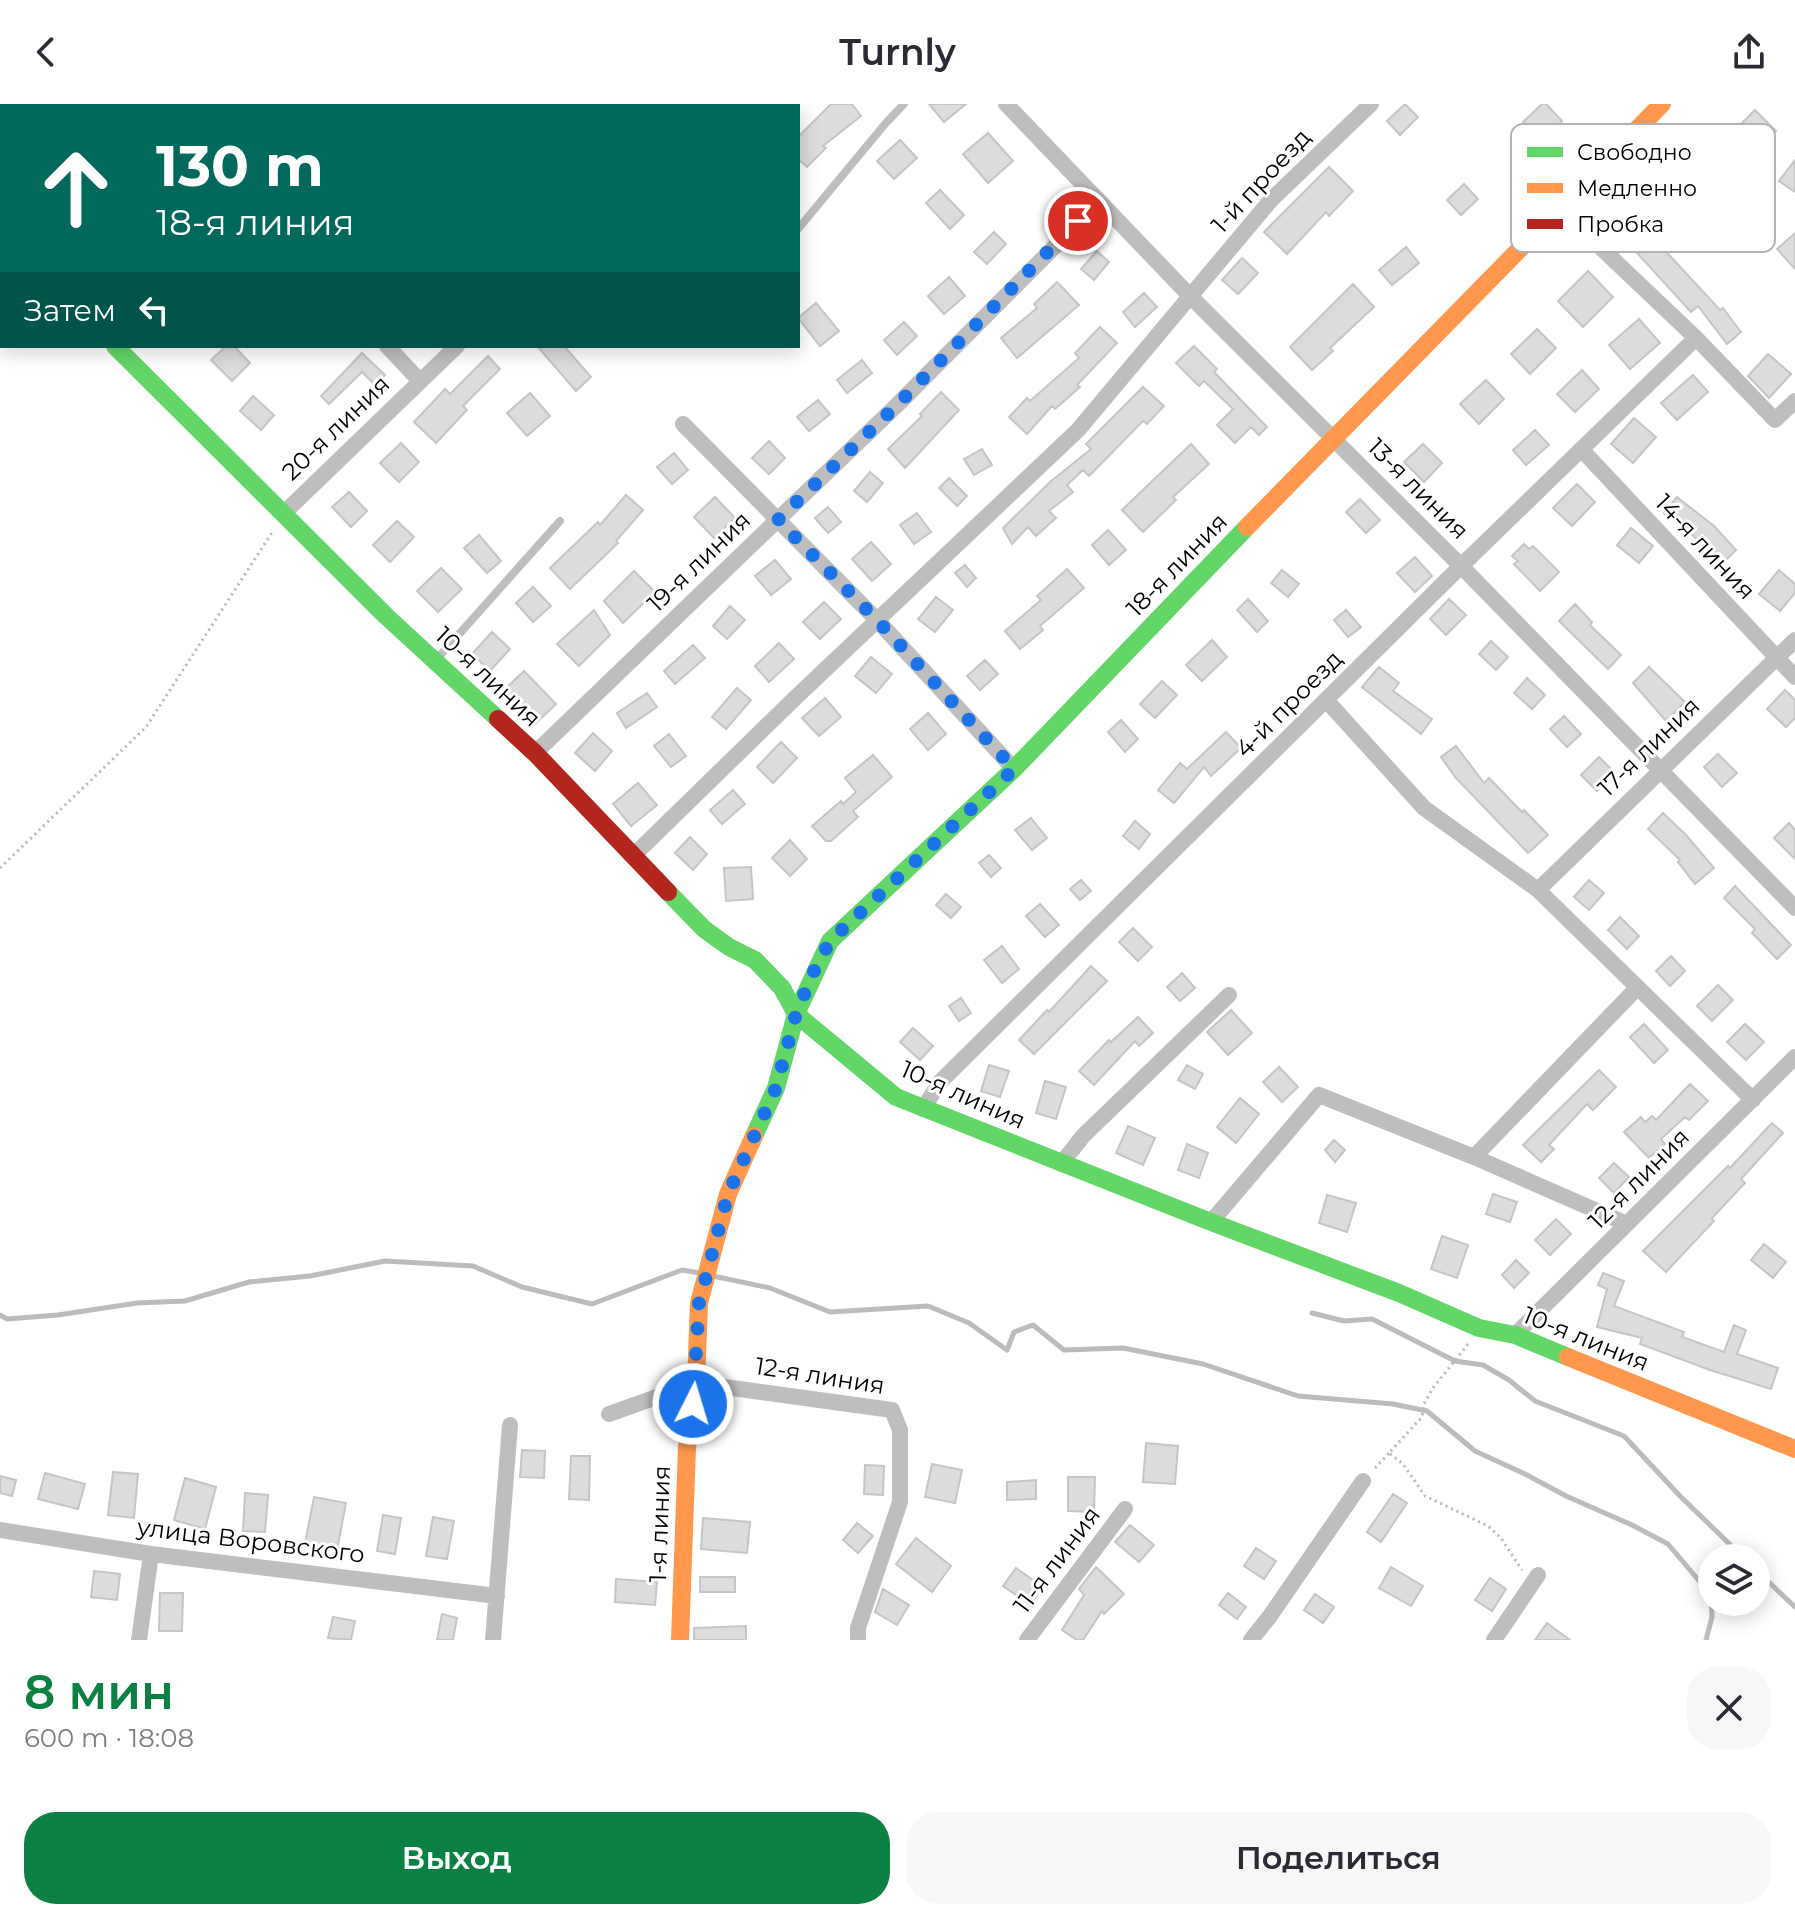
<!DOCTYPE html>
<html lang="ru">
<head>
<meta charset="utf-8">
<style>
	body { margin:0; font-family:Montserrat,sans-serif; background:#f7f7f7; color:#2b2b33; height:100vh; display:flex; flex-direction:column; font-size:30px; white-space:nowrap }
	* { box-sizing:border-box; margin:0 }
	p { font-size:26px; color:#7c7c81 }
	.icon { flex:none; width:44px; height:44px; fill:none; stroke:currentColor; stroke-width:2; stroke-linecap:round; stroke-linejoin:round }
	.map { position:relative; height:1536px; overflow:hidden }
	.sheet { display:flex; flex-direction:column; background:#fff; flex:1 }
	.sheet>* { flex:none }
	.banner { position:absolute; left:0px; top:0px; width:800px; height:244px; box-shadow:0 4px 20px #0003; background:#00695c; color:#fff; overflow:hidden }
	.controls { position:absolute; left:1698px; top:1440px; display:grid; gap:16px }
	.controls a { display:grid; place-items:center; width:72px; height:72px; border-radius:50%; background:#fff; box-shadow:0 4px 20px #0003; font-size:40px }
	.pin { position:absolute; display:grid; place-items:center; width:68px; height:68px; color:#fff; margin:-34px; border:4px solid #fff; border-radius:50%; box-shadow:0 2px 8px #0007 }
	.me { position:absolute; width:88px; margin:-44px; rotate:5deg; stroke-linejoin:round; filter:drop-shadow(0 0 6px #0008) }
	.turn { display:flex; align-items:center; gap:28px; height:168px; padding:0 24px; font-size:36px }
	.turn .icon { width:104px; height:104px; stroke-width:2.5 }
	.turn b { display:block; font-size:56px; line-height:68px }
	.then { display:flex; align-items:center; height:76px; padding:0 24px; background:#0003; gap:16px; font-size:30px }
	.round { display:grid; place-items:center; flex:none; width:84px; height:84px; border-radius:32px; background:#f7f7f7 }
	.summary { display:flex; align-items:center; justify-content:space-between; height:136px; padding:0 24px }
	h1 { font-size:48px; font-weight:600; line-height:60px; color:#0b8043 }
	.action { display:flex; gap:16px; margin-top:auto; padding:16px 24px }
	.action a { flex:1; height:92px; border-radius:32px; background:#0b8043; color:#fff; font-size:32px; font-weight:600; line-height:92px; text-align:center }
	.action a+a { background:#f7f7f7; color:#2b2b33 }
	header { display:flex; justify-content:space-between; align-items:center; height:104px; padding:0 24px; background:#fff; font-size:36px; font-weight:600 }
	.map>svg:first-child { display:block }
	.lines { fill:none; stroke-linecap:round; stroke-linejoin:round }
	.stream { stroke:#bcbcbc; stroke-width:5 }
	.building { fill:#dcdcdc; stroke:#c5c5c5; stroke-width:2 }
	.path { stroke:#b8b8b8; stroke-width:3; stroke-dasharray:2 4; stroke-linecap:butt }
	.lane { stroke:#bebebe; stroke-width:8 }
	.street { stroke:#bebebe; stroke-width:16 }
	.fast { stroke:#63d668; stroke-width:18 }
	.slow { stroke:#ff974d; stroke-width:18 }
	.jam { stroke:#b3261e; stroke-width:18 }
	.route { stroke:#1a73e8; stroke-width:14; stroke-dasharray:0 25.2 }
	.labels { text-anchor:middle; stroke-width:6; stroke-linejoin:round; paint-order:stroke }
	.street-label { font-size:24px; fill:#000; stroke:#fff }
	.key { fill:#fff; stroke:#b2b2b2; stroke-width:2 }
	.key-label { font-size:22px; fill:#000 }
</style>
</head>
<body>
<header><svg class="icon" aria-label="back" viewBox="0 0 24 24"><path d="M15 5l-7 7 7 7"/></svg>Turnly<svg class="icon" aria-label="share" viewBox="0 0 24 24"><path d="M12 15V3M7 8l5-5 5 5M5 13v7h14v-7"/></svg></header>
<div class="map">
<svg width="1795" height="1536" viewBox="0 0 1795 1536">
	<rect width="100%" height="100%" fill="#fff"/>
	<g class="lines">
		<!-- stream -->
		<path class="stream" d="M713 1172 770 1184 830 1208 928 1202 969 1219 1007 1246 1014 1228 1033 1221 1064 1246 1123 1244 1203 1260 1298 1292 1393 1300 1427 1307 1475 1347 1525 1370 1566 1392 1632 1421 1668 1440 1711 1491 1712 1513 1706 1536
			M1312 1209 1344 1217 1372 1215 1455 1257 1483 1261 1509 1276 1535 1297 1624 1332 1680 1392 1744 1454
			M0 1211 7 1215 58 1211 137 1199 185 1197 249 1178 310 1172 385 1157 473 1162 522 1183 592 1200 682 1166 700 1169
			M1756 1466 1795 1503"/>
	</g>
	<!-- building -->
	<path class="building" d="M831 0H852L861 12 823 42 826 44 807 63 798 55V33Z
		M929 0H966L944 18Z
		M1405 0 1418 13 1400 31 1387 17Z
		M1542 0H1546L1562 17 1541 37 1523 18Z
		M1755 6 1776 27 1754 48 1734 27Z
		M988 29 1013 57 988 79 963 50Z
		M900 36 917 54 894 75 877 57Z
		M1795 56V88L1779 77Z
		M1329 63 1353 87 1329 112 1326 108 1287 150 1264 128Z
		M1464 80 1478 95 1461 111 1447 96Z
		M940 86 964 111 950 125 926 99Z
		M1653 115 1669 133 1660 141 1720 206 1723 204 1741 228 1727 240 1698 202 1691 208 1628 139Z
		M994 128 1006 140 987 160 974 148Z
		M1795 129V165L1777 145Z
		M1406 143 1419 159 1392 181 1379 166Z
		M1097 147 1109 158 1094 176 1081 165Z
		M1242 154 1258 169 1238 190 1222 176Z
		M1588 167 1613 193 1583 223 1558 197Z
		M949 173 965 192 944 210 928 192Z
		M1057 178 1079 201 1017 254 1001 234 1037 204 1034 200Z
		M1353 180 1374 203 1330 244 1333 247 1312 266 1290 243Z
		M1144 189 1157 203 1135 223 1123 208Z
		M816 199 839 227 820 242 798 214Z
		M1639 215 1660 239 1630 265 1609 241Z
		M904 218 917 232 897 251 884 236Z
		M1100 223 1117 239 1077 281 1080 283 1055 305 1052 302 1027 330 1009 313 1027 294 1030 297 1079 254 1075 249Z
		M1537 225 1556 244 1530 270 1511 250Z
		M226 242H234L250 259 232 277 211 256Z
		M537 242H564L591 273 576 287Z
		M1194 242 1217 265 1214 268 1267 323 1259 331 1251 323 1235 339 1217 321 1233 305 1204 277 1199 282 1176 259Z
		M362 249 385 271 375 281 362 268 329 300 321 292Z
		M1768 250 1791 270 1769 294 1748 272Z
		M488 252 500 265 463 302 467 306 436 339 414 318 445 285 450 290Z
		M862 256 872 269 847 289 837 276Z
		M1582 266 1599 285 1575 308 1557 290Z
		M1693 271 1708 288 1677 316 1661 299Z
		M1486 276 1504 295 1479 320 1460 300Z
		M1143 283 1164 302 1147 320 1143 317 1089 372 1083 366 1067 381 1073 388 1049 407 1056 414 1036 432 1028 423 1012 440 1003 424 1050 378 1091 345 1086 340Z
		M941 288 959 306 905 364 888 345 922 312 920 310Z
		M530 289 550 312 527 332 507 309Z
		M253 292 274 311 261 326 240 307Z
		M818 296 830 310 809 327 797 313Z
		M1634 314 1656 333 1633 359 1611 340Z
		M1535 326 1549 341 1526 361 1513 346Z
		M769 337 785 354 769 370 752 354Z
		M401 339 419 358 399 378 380 359Z
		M1191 340 1209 360 1173 393 1176 396 1143 428 1122 406Z
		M1423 340 1442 359 1424 378 1404 358Z
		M982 345 992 361 974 371 964 355Z
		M674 349 688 366 672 380 657 363Z
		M870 368 883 379 867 398 854 387Z
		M949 374 967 392 957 402 939 384Z
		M1577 380 1595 398 1572 422 1553 404Z
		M349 388 367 407 351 423 332 403Z
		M626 391 643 406 616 437 618 439 570 485 550 464 598 418 600 421Z
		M715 393 735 414 714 434 694 413Z
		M1677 393 1714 422 1736 446 1718 464 1697 442 1701 438 1664 409Z
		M1360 395 1380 416 1366 429 1346 408Z
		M828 403 841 418 828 429 815 414Z
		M917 409 931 428 914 440 900 421Z
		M397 417 414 433 390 458 373 441Z
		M1631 424 1653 442 1639 459 1617 441Z
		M1108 426 1126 446 1109 461 1092 441Z
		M479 431 501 457 487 469 464 444Z
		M871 438 891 460 872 477 852 455Z
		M1524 440 1529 445 1533 442 1559 468 1540 487 1514 460 1518 457 1512 452Z
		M1415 453 1432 472 1415 488 1397 469Z
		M775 456 791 475 771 491 755 472Z
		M965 461 976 474 967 483 955 469Z
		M441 464 462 485 438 508 417 487Z
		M1067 465 1084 484 1040 522 1043 526 1020 545 1005 527 1041 496 1037 492Z
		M1282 466 1299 480 1288 493 1271 479Z
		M1779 466 1795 480V489L1780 507 1759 490Z
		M634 467 655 488 623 519 604 497Z
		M533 483 551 502 533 518 516 499Z
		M936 493 953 506 935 528 918 515Z
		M1248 495 1268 517 1257 528 1237 506Z
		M1449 495 1466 511 1446 531 1430 515Z
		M824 498 841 515 820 535 803 518Z
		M1575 500 1592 518 1590 521 1621 551 1608 565 1559 517Z
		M730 502 745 516 727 535 713 522Z
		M594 506 610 531 579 562 557 540Z
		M1346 506 1361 523 1348 533 1334 516Z
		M492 528 510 545 490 567 472 550Z
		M1212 536 1227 553 1202 577 1186 561Z
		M1491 537 1508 553 1496 566 1479 550Z
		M779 539 794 555 769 578 755 562Z
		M693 541 705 554 675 580 664 567Z
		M871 553 892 570 876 589 855 572Z
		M985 556 998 570 980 586 967 572Z
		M1379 563 1399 579 1393 587 1432 615 1421 630 1362 583Z
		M1649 563 1685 598 1666 617 1633 579Z
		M524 567 556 600 533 622 501 589Z
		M1527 574 1545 591 1532 605 1514 589Z
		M1162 577 1177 591 1155 614 1140 600Z
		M737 584 751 596 726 625 712 613Z
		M1785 586 1795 596V614L1786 623 1767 605Z
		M647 589 657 603 626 624 617 609Z
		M825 594 841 613 819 632 802 614Z
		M928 609 946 630 928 646 910 625Z
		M1564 612 1581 630 1567 643 1550 625Z
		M1121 616 1138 635 1125 648 1108 628Z
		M1226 628 1241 644 1211 672 1204 663 1174 699 1158 686 1180 659 1187 665Z
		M593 629 612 647 595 667 575 649Z
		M669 630 686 652 671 663 654 642Z
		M781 638 797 654 773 679 757 663Z
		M1456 642 1484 679 1489 674 1522 708 1524 706 1548 731 1528 749 1456 674 1441 653Z
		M1718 650 1737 669 1722 683 1704 663Z
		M873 651 892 673 853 707 858 713 831 737H826L812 722 841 697 843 700 856 688 845 674Z
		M1599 653 1615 669 1597 687 1581 671Z
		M638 679 657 701 631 722 613 700Z
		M733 686 745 700 722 720 710 706Z
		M1663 709 1686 731 1714 764 1695 780 1678 758 1680 756 1648 725Z
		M1031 714 1047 734 1032 746 1015 726Z
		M1135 717 1150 730 1139 745 1123 732Z
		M1789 719 1795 726V755L1774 734Z
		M690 733 707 750 693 766 675 749Z
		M790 736 807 755 790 772 772 754Z
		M989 751 1001 764 991 773 979 759Z
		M751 763 753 795 726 797 724 764Z
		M1081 776 1091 787 1080 796 1070 785Z
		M1589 776 1604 789 1589 806 1574 793Z
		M1735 782 1791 841 1777 855 1752 829 1755 825 1724 794Z
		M946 790 961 803 951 814 936 801Z
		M1040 800 1059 821 1045 833 1026 812Z
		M1620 813 1639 832 1627 845 1608 826Z
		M1133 824 1152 843 1138 857 1119 838Z
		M1002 842 1019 865 1002 879 984 856Z
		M1671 852 1685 867 1670 882 1656 867Z
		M1091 862 1107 877 1034 950 1019 936 1047 906 1049 908Z
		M1182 869 1195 884 1180 897 1167 883Z
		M1718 881 1733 896 1712 917 1697 902Z
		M961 894 971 909 959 917 949 902Z
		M1231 906 1252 929 1228 951 1207 928Z
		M1138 913 1153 929 1139 942 1135 937 1094 981 1079 967 1109 936 1111 938Z
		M1644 920 1668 946 1654 959 1630 933Z
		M1745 920 1764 938 1746 956 1727 938Z
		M913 924 933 942 920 956 900 938Z
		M989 961 1009 967 1000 993 981 987Z
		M1187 961 1203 970 1195 985 1178 976Z
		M1279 963 1298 983 1282 998 1263 978Z
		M1599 966 1616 983 1593 1006 1587 1000 1549 1041 1554 1045 1541 1058 1523 1041Z
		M1045 977 1066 983 1056 1015 1036 1009Z
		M1690 980 1708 997 1689 1016 1685 1013 1661 1035 1665 1040 1649 1054 1624 1028 1641 1013 1645 1018 1652 1012 1656 1016Z
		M1240 994 1259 1010 1236 1039 1217 1023Z
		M1772 1019 1783 1029 1741 1075 1745 1079 1712 1114 1714 1117 1666 1168 1643 1147 1728 1062 1730 1064Z
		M1128 1022 1155 1034 1143 1061 1116 1049Z
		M1334 1036 1345 1046 1335 1058 1325 1046Z
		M1187 1040 1208 1049 1199 1074 1178 1066Z
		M1614 1059 1629 1073 1614 1089 1599 1074Z
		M1493 1090 1517 1098 1510 1118 1486 1110Z
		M1327 1091 1356 1099 1347 1128 1319 1119Z
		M1556 1115 1571 1130 1550 1151 1535 1136Z
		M1442 1132 1468 1141 1457 1174 1431 1165Z
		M1764 1140 1786 1158 1773 1174 1751 1156Z
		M1516 1156 1529 1169 1514 1184 1502 1171Z
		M1603 1169 1624 1177 1614 1202 1684 1228 1682 1233 1724 1248 1734 1221 1746 1226 1737 1250 1778 1264 1771 1285 1710 1266 1640 1240 1642 1234 1597 1223 1607 1185 1598 1181Z
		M1146 1339 1178 1342 1175 1380 1143 1378Z
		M522 1346 545 1347 544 1374 520 1373Z
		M571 1352H590L589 1396 569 1395Z
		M932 1360 962 1366 955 1399 925 1393Z
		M865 1361 884 1362 883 1391 864 1390Z
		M113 1368 138 1370 134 1414 108 1411Z
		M45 1369 85 1380 78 1405 38 1395Z
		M0 1372 16 1376 12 1392 0 1389Z
		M1068 1373H1095L1094 1408 1068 1407Z
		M185 1374 216 1383 205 1425 174 1416Z
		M1036 1376V1395L1007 1396V1378Z
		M245 1389 268 1391 265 1428 243 1427Z
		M1393 1390 1407 1399 1381 1438 1367 1428Z
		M314 1393 346 1399 337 1446 305 1439Z
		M383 1411 401 1414 395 1450 377 1447Z
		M433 1413 454 1417 447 1455 426 1452Z
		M703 1414 750 1418 747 1449 701 1445Z
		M857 1419 873 1432 858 1449 843 1436Z
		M1130 1421 1154 1441 1139 1458 1115 1438Z
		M916 1434 951 1462 932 1488 896 1460Z
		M1256 1444 1276 1457 1264 1475 1244 1462Z
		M1096 1463 1124 1490 1104 1510 1102 1507 1083 1536H1077L1062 1526 1084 1491 1079 1485Z
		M1391 1463 1423 1482 1411 1502 1379 1484Z
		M1016 1464 1043 1483 1030 1501 1003 1482Z
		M94 1467 120 1470 117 1496 91 1493Z
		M700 1473H735V1488H700Z
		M1490 1474 1506 1485 1492 1507 1475 1496Z
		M616 1475 657 1478 655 1501 615 1498Z
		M883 1485 909 1501 897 1521 875 1508Z
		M160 1489H183L182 1527H159Z
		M1228 1489 1246 1503 1237 1515 1219 1501Z
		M1315 1490 1334 1503 1323 1519 1304 1506Z
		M442 1510 457 1514 453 1536H437Z
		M333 1513 355 1517 351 1536 328 1534Z
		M1547 1519 1570 1536H1535Z
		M746 1522V1536H694V1524Z"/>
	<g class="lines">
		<!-- path -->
		<path class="path" d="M0 764 146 623 273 427
			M1468 1240 1433 1284 1424 1300 1422 1313 1389 1349 1403 1360 1425 1392 1488 1422 1501 1434 1522 1466
			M1375 1364 1389 1349"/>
		<!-- lane -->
		<path class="lane" d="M798 125 885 20 904 0
			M436 556 560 417"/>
		<!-- street -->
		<path class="street" d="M137 0 139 2
			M1006 0 1190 192 1461 462 1795 804
			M192 2 194 0
			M432 2 434 0
			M694 2 696 0
			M1558 103 1696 234 1775 316 1795 297
			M0 131 2 133
			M387 242 419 276
			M683 320 877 516 1014 665
			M1581 345 1795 573
			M285 408 457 242
			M1326 596 1424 704 1538 786 1753 996
			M535 649 897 301 1099 98
			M633 752 793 596 1078 326 1271 96 1371 0
			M1538 786 1795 536
			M923 1005 940 978 1461 462 1696 234
			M1474 1053 1636 885
			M1061 1060 1083 1032 1229 891
			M1211 1118 1319 991 1474 1053 1627 1120
			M1515 1231 1795 953
			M609 1310 696 1279 892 1306 900 1326V1398L858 1524V1536
			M0 1426 151 1450 497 1492
			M139 1536 151 1450
			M493 1536 510 1321
			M1027 1536 1125 1405
			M1251 1536 1270 1512 1363 1377
			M1494 1536 1538 1471"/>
		<!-- fast -->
		<path class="fast" d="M115 242 386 512 498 615
			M668 788 704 825 729 843 755 856 782 884 796 910 896 993 1211 1118 1399 1189 1479 1224 1515 1231 1568 1253
			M754 1032 776 984 796 910 830 837 1014 665 1247 423"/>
		<!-- slow -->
		<path class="slow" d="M1247 423 1662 0
			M1568 1253 1795 1345
			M680 1536 687 1344 696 1279 699 1199 728 1090 754 1032"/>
		<!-- jam -->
		<path class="jam" d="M498 615 535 649 668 788"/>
	</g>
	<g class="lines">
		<!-- route -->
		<path class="route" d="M693 1300 699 1199 728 1090 776 984 796 910 814 867 830 837 1014 665 877 516 778 416 897 301 1078 117"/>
	</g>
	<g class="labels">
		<!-- street labels -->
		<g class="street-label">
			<text transform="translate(1261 77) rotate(-47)" y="8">1-й проезд</text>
			<text transform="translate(336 324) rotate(-44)" y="8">20-я линия</text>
			<text transform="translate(1418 385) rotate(45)" y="8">13-я линия</text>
			<text transform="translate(1705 443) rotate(47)" y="8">14-я линия</text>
			<text transform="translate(699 458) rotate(-44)" y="8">19-я линия</text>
			<text transform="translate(1177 461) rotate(-46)" y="8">18-я линия</text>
			<text transform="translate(488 573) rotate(43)" y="8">10-я линия</text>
			<text transform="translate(1289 600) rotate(-45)" y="8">4-й проезд</text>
			<text transform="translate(1649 643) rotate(-44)" y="8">17-я линия</text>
			<text transform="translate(963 991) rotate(24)" y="8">10-я линия</text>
			<text transform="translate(1639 1075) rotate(-45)" y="8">12-я линия</text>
			<text transform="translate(1586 1235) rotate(22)" y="8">10-я линия</text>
			<text transform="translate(820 1272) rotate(9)" y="8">12-я линия</text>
			<text transform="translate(660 1420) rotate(-88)" y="8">1-я линия</text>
			<text transform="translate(251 1437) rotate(7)" y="8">улица Воровского</text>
			<text transform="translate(1057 1456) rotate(-53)" y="8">11-я линия</text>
		</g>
	</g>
	<!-- legend -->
	<rect x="1511" y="20" width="264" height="128" rx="12" class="key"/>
	<rect x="1527" y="43" width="36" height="10" fill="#63d668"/>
	<rect x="1527" y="79" width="36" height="10" fill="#ff974d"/>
	<rect x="1527" y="115" width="36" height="10" fill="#b3261e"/>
	<g class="key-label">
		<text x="1577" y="56">Свободно</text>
		<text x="1577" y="92">Медленно</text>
		<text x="1577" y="128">Пробка</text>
	</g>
</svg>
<div class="controls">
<a><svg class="icon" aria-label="layers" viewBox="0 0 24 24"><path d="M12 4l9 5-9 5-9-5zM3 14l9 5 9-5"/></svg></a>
</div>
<div class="pin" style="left:1078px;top:117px;background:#d93025"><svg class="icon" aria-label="arrive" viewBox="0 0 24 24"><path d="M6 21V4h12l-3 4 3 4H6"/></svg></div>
<svg class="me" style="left:693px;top:1300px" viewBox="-20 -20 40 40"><circle r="17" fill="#1a73e8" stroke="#fff" stroke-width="3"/><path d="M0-11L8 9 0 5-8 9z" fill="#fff"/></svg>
<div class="banner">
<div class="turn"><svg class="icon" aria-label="ahead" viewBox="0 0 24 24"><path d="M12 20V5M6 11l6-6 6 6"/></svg><div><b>130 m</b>18-я линия</div></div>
<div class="then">Затем<svg class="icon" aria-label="left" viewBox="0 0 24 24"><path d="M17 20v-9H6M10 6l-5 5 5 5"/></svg></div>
</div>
</div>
<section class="sheet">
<div class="summary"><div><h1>8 мин</h1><p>600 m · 18:08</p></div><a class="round"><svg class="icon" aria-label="close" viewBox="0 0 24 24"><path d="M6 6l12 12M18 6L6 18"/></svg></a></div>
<div class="action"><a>Выход</a><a>Поделиться</a></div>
</section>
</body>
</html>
